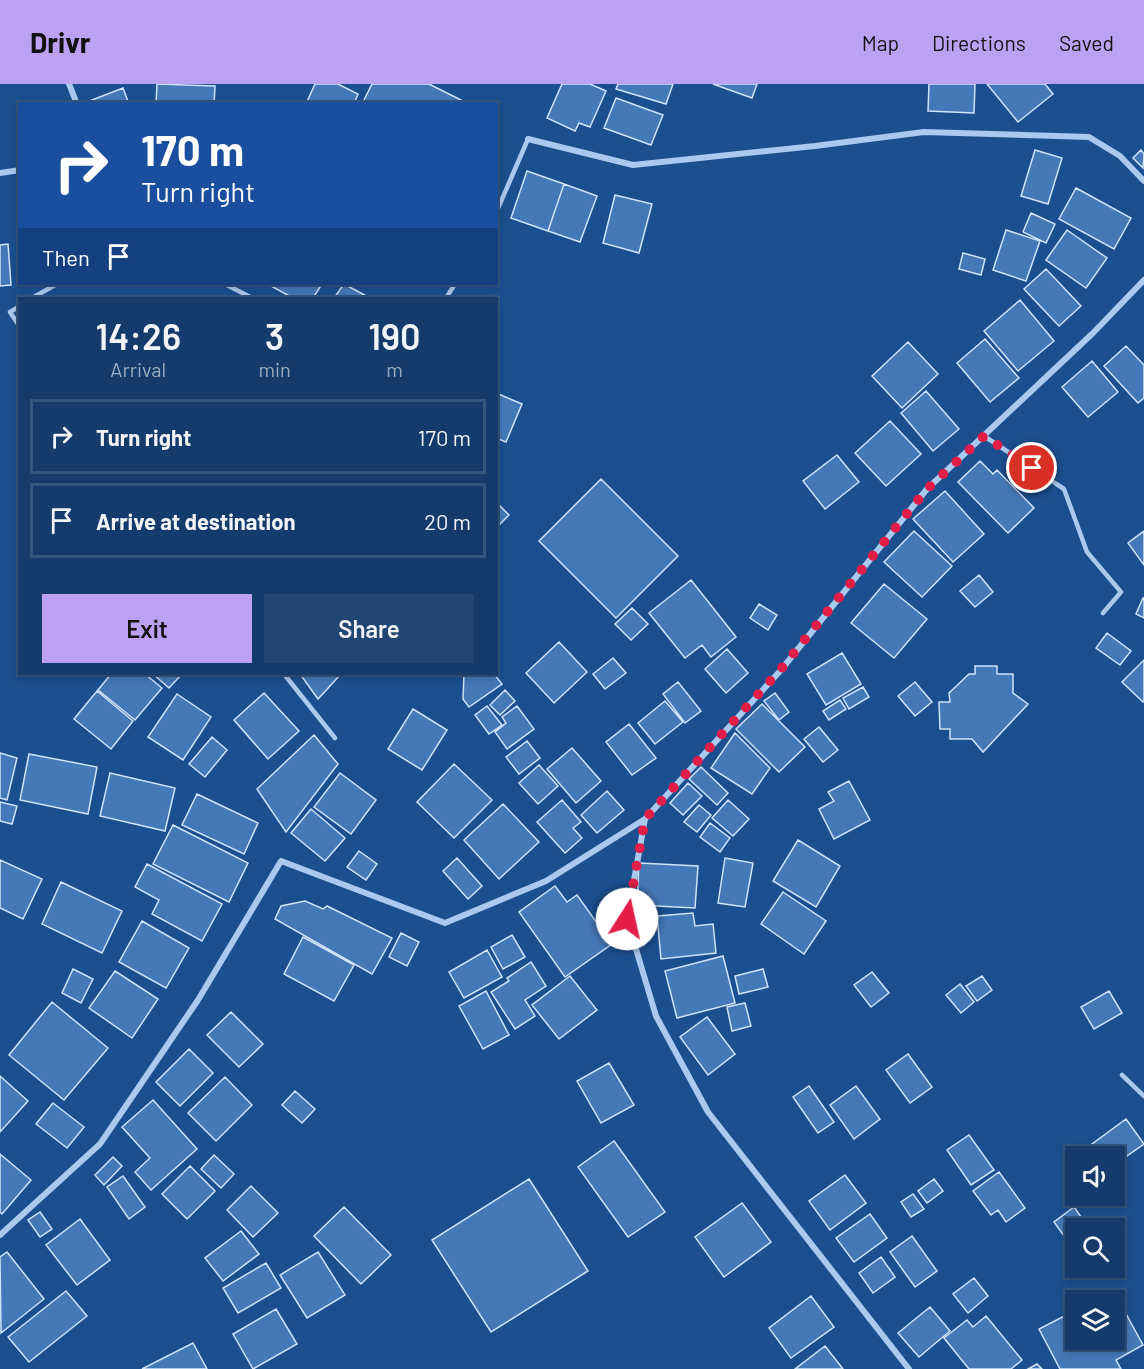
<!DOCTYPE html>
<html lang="en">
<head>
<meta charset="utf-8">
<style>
	body { margin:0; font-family:Barlow,sans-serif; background:#214673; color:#f1f3f6; height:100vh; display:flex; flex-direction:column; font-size:22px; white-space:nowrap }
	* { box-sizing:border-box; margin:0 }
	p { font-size:20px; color:#9dadc1 }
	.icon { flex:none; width:33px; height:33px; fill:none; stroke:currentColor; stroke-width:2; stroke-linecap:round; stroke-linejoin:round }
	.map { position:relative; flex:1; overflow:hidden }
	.details { position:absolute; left:18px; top:213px; width:480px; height:378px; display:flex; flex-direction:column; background:#143b6b; border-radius:0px; box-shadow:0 3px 9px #0003,0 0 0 2px #33557e }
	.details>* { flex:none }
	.banner { position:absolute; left:18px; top:18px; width:480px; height:183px; border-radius:0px; box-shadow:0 3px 9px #0003,0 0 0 2px #33557e; background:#1a4fa0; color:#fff; overflow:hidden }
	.controls { position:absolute; left:1065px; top:1062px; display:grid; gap:12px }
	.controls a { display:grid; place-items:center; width:60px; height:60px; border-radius:0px; background:#143b6b; box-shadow:0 3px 9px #0003,0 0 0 2px #33557e; font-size:30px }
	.pin { position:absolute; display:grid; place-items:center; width:51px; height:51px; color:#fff; margin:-26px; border:3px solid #fff; border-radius:50%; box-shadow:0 2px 6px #0007 }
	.me { position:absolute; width:66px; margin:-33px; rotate:10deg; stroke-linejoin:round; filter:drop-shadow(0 0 4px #0008) }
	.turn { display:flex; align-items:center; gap:21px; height:126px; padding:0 24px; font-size:27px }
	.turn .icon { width:78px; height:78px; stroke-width:2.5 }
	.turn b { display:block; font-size:42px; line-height:51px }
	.then { display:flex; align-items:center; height:57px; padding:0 24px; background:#0003; gap:12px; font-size:22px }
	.eta { display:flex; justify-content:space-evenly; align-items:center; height:102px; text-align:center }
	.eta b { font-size:36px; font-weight:600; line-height:42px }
	.action { display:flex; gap:12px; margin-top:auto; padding:12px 24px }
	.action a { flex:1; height:69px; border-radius:0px; background:#bca0f2; color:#111; font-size:24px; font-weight:600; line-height:69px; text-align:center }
	.action a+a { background:#214673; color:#f1f3f6 }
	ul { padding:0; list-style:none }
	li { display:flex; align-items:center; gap:18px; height:75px; margin:0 12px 9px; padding:0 12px; border:3px solid #33557e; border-radius:0px }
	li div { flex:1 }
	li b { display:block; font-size:22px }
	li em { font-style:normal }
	header { display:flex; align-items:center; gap:36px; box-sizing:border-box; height:84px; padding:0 30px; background:#bca0f2; color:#111 }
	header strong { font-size:28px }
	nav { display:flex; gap:33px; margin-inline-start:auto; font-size:21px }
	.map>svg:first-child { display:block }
	.building { fill:#4478b7; stroke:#cfe3fa; stroke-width:1.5 }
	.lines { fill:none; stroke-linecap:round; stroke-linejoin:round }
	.service { stroke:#a9c9ee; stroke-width:4.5 }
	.minor { stroke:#a9c9ee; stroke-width:6 }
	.route { stroke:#e11d48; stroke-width:10; stroke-dasharray:0 18 }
</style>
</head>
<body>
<header>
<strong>Drivr</strong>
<nav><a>Map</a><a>Directions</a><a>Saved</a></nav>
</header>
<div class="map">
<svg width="1144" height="1285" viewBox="0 0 1144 1285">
	<rect width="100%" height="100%" fill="#1b4f8f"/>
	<!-- building -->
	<path class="building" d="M157 0 215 2 214 20H156Z
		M315 0H338L358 10 354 20H306Z
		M372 0H429L469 20H362Z
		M562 0H590L606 7 590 43 579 39 575 47 547 34Z
		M618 0H673L666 20 616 5Z
		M713 0H757L752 14Z
		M929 0H975L974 29 928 27Z
		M987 0H1045L1053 10 1018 38Z
		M123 4 129 20H88L87 18Z
		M616 14 663 31 651 61 604 44Z
		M1035 66 1062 74 1048 120 1021 112Z
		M1141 66 1144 70 1143 84 1133 74Z
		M527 87 564 100 548 147 511 134Z
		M564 100 597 112 580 158 548 147Z
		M1076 104 1131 134 1114 165 1059 135Z
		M615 111 652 120 639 169 603 159Z
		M1031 129 1055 140 1046 159 1023 148Z
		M1006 146 1040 157 1026 197 993 186Z
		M1067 146 1107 174 1086 204 1046 176Z
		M8 160 11 201 0 202V161Z
		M963 169 985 175 981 191 959 185Z
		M1046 185 1081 222 1059 242 1024 205Z
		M273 200H322L313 214H293L271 202Z
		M344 200 370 214H334Z
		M1020 216 1054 257 1018 287 984 247Z
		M985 255 1019 294 990 318 957 279Z
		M908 258 938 290 902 324 872 292Z
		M1126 262 1144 281V314L1138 319 1104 282Z
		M1092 277 1118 308 1088 333 1062 303Z
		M926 307 959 345 933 367 901 329Z
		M496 309 522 320 506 358 496 354Z
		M890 337 921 370 886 402 855 369Z
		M837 371 859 398 825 425 803 397Z
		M980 377 993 390 997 386 1034 424 1008 449 958 398Z
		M601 395 678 472 616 534 539 457Z
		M945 407 984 450 953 478 913 435Z
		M496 418 509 431 496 444Z
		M914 447 952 482 922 513 884 478Z
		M1144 447V481L1128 459Z
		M979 491 993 508 975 523 960 507Z
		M691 496 736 553 711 573 702 561 685 574 649 529Z
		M884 500 927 535 894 574 851 539Z
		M1143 514H1144V534L1136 530Z
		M759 520 777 531 768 546 750 534Z
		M632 524 648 540 631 556 615 540Z
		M1107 549 1131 567 1120 581 1096 564Z
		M559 558 587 588 554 619 526 589Z
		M727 565 748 589 726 609 705 585Z
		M842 569 861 600 826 621 807 590Z
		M613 574 626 589 605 605 593 590Z
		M1144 576V617L1143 618 1122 598Z
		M975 582H997V590H1013V609L1028 620 983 668 972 655H950V645H940L939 618H950L949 609 969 590H975Z
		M111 590H145L162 604 135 636 98 606Z
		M153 590H182L169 604Z
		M300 590H341L318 615Z
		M464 590H494L502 600 469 623 463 615Z
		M678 598 701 627 685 639 663 610Z
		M915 598 932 618 915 632 898 612Z
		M863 603 869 613 849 625 843 614Z
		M505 606 515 617 500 631 490 621Z
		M97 607 133 637 111 665 74 635Z
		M264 609 299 647 268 675 234 636Z
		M775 609 789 628 779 636 764 617Z
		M177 610 211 633 183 676 148 653Z
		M840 616 846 625 829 636 823 627Z
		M665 617 683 638 655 660 638 639Z
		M762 620 805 663 779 688 736 645Z
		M487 622 502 641 489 650 475 631Z
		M517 622 534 645 507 665 495 648 506 639 502 633Z
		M413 625 447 646 422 686 388 665Z
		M629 640 656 674 632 691 606 658Z
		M819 643 838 666 823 678 804 655Z
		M735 649 770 684 752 710 711 684Z
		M314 651 338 680 286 748 257 705Z
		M212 653 227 666 205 693 189 680Z
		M527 657 540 674 519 690 506 673Z
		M572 664 601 697 576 719 547 685Z
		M0 669 17 674 7 716 0 714Z
		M29 670 97 683 88 730 20 716Z
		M454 680 492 716 454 754 417 718Z
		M539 681 558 702 538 720 519 699Z
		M701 683 728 709 717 721 689 695Z
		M110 689 175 704 165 747 100 732Z
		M340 689 376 716 351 750 314 723Z
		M849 697 870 736 834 755 819 725 834 717 828 708Z
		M688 699 702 712 683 731 670 719Z
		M607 707 624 726 597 749 581 731Z
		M197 710 258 739 244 770 182 741Z
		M562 716 581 738 573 744 582 754 565 769 537 738Z
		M728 716 749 735 733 752 712 734Z
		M0 718 17 722 12 740 0 737Z
		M503 720 539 758 499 795 464 756Z
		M699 721 711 731 697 748 684 738Z
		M311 725 345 754 325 777 291 749Z
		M710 739 730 754 720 768 700 753Z
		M173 741 248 779 229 818 153 780Z
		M798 756 840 782 816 823 773 797Z
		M359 767 377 780 366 796 347 783Z
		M457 774 482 802 468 815 443 787Z
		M725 774 753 779 745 823 718 819Z
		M0 776 42 795 23 835 0 824Z
		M639 779 698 782 695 824 637 821Z
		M147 780 222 820 202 857 152 830 159 816 135 803Z
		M61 798 122 827 102 869 42 840Z
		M555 802 567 818 577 811 612 860 565 893 519 828Z
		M783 808 826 837 804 870 761 840Z
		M305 817 323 825 327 822 392 854 372 890 275 835 281 822Z
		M693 829 695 842 713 840 716 869 661 875 657 832Z
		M142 837 189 864 166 904 119 878Z
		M401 849 419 858 407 882 389 873Z
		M512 851 525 873 503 885 491 863Z
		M303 853 354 881 334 917 284 890Z
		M487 866 502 893 464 914 449 888Z
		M723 872 735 919 677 934 665 887Z
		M531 878 546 902 525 916 535 932 515 945 491 908 509 897 507 894Z
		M73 885 93 895 81 919 62 909Z
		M763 885 768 903 739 910 735 892Z
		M115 887 158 915 132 954 89 924Z
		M872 888 889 909 871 923 854 901Z
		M570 892 597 926 559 955 532 921Z
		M982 892 992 906 977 917 966 902Z
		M960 900 974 918 961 929 946 911Z
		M486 907 509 951 483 965 459 922Z
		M1109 907 1122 929 1094 945 1081 923Z
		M52 918 108 964 64 1016 9 971Z
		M745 919 751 942 732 947 727 923Z
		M231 928 263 960 239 983 207 951Z
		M707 933 735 970 708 991 680 953Z
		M189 965 213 989 180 1022 156 998Z
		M908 970 932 1003 910 1019 886 986Z
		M609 979 634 1021 601 1039 577 997Z
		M0 992 28 1017 0 1048Z
		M225 993 252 1021 216 1057 188 1029Z
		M809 1002 834 1038 818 1049 793 1013Z
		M856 1002 880 1035 854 1055 830 1021Z
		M295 1007 315 1025 302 1039 282 1021Z
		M153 1016 197 1065 151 1106 135 1088 150 1074 122 1043Z
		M53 1019 84 1043 67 1064 36 1040Z
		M1126 1035 1144 1060 1114 1081V1072H1095L1088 1063Z
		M969 1051 994 1086 971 1101 947 1066Z
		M614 1057 665 1128 628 1153 578 1083Z
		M0 1070 31 1096 2 1130 0 1128Z
		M214 1071 234 1090 221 1104 201 1085Z
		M113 1073 122 1082 104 1101 95 1091Z
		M190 1082 215 1107 187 1135 162 1110Z
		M999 1088 1025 1124 1006 1138 998 1126 991 1131 973 1107Z
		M845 1091 866 1119 830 1146 809 1117Z
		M123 1092 145 1123 129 1135 107 1103Z
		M529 1095 588 1187 491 1248 432 1156Z
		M934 1095 943 1107 927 1119 918 1107Z
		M251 1102 278 1129 253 1153 227 1126Z
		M913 1110 924 1125 911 1133 901 1118Z
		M742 1119 771 1158 724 1193 695 1153Z
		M344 1123 391 1171 361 1200 314 1152Z
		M1074 1123 1084 1137 1064 1152 1054 1138Z
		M40 1128 52 1145 40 1153 28 1136Z
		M870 1130 887 1154 854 1178 836 1154Z
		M80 1135 110 1176 77 1201 46 1161Z
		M241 1147 259 1170 223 1197 205 1174Z
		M912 1152 937 1187 915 1203 890 1168Z
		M7 1168 44 1215 1 1249 0 1173Z
		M318 1168 345 1211 307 1234 280 1191Z
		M881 1173 895 1193 873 1209 859 1189Z
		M266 1179 281 1204 238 1229 223 1204Z
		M974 1194 988 1212 968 1229 953 1210Z
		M1113 1206 1143 1261 1116 1276 1121 1285H1060L1039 1245 1076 1226V1256H1114V1216H1093Z
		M66 1207 87 1232 29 1278 8 1253Z
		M811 1212 834 1243 791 1274 769 1244Z
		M930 1223 950 1247 919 1273 898 1249Z
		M276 1225 297 1260 253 1285 233 1250Z
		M986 1232 1022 1276 1011 1285H969L944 1254 967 1236 973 1243Z
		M193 1259 207 1285H142Z
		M825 1262 843 1285H795Z
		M1037 1280 1042 1285H1028Z"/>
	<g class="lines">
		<!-- service -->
		<path class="service" d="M496 129 528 55
			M225 200 252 214
			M32 214 57 200
			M446 214 455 200
			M20 222 10 228 20 243
			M984 352 1064 405 1087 468 1121 508 1103 529
			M284 590 335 654
			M1122 991 1144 1012"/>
		<!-- minor -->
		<path class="minor" d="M69 0 77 20
			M528 55 633 81 815 62 924 48 1089 53 1120 72 1144 97
			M0 89 20 86
			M0 1151 100 1060 198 916 281 777 445 839 546 797 645 735
			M909 1285 708 1028 656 932 627 835 645 735 781 586 927 405 1093 249 1144 196"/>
	</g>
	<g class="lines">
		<!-- route -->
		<path class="route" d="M627 835 645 735 781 585 927 405 984 352 1032 384"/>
	</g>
</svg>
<div class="controls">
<a><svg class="icon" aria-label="sound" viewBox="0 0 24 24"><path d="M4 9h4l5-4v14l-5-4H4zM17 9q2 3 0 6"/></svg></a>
<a><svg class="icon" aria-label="search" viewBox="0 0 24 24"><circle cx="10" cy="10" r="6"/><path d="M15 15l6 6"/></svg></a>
<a><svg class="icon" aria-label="layers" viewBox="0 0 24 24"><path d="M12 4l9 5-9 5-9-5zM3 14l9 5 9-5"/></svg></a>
</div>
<div class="pin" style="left:1032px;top:384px;background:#d93025"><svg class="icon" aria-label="arrive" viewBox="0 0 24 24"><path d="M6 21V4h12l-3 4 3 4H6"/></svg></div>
<svg class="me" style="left:627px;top:835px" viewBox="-20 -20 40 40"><circle r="19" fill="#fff"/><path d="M0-13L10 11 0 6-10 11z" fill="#e11d48"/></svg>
<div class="banner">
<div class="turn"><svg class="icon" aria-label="right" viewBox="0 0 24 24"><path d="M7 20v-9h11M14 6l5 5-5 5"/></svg><div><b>170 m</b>Turn right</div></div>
<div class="then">Then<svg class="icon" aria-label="arrive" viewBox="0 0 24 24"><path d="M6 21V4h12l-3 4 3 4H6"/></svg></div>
</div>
<section class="details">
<div class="eta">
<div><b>14:26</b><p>Arrival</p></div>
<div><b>3</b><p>min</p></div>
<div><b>190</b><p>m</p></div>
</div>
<ul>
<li><svg class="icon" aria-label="right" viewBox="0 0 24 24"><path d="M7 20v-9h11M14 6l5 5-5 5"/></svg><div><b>Turn right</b></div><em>170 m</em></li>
<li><svg class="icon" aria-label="arrive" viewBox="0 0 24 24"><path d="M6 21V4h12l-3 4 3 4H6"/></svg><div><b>Arrive at destination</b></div><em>20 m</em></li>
</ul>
<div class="action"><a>Exit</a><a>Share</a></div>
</section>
</div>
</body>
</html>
